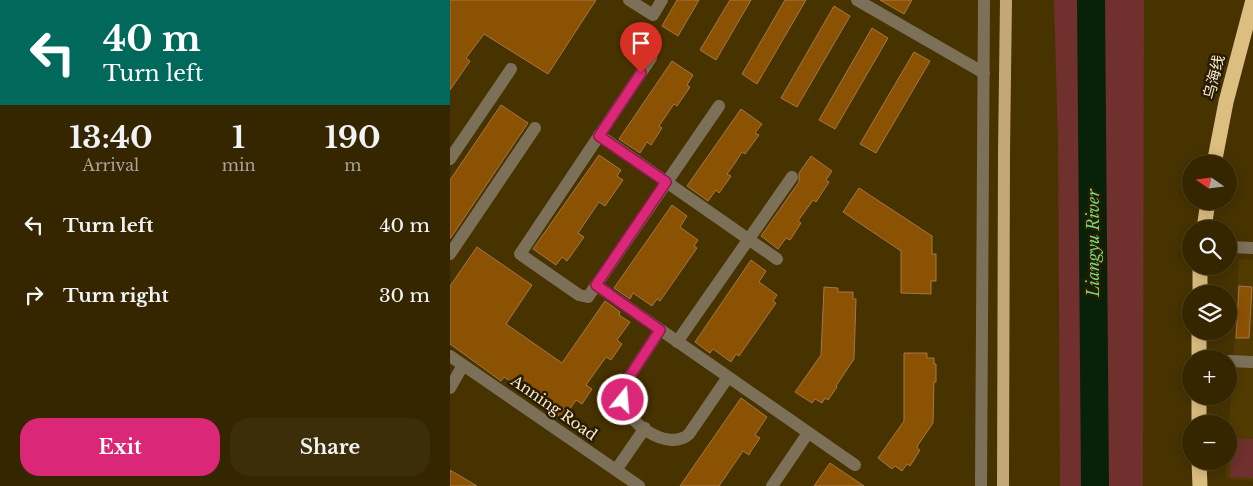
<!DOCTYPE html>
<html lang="en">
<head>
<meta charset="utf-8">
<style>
	body { margin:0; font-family:"Libre Baskerville","Noto Sans SC",serif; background:#3d2e0a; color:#f1f3f6; height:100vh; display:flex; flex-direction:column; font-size:19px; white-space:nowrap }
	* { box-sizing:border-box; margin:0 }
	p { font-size:16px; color:#aaa599 }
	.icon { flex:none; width:28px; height:28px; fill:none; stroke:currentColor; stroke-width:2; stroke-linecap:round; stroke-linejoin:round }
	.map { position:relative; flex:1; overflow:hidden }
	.drawer { display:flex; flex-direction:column; background:#352600; width:450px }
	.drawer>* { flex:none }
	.top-card { background:#00695c; color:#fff; overflow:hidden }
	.needle { width:32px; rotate:284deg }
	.fabs { position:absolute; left:732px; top:155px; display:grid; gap:10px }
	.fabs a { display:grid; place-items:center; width:55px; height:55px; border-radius:50%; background:#352600; box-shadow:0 2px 12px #0003,0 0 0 1px #4f4322; font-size:25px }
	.pin { position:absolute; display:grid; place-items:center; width:42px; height:42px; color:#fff; margin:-51px -21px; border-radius:50% 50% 50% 0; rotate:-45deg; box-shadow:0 0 5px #0007 }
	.pin .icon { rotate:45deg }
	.me { position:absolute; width:55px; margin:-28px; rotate:17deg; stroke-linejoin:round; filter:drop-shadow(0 0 4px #0008) }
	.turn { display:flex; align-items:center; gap:18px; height:105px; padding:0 20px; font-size:22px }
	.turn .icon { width:65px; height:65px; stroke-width:2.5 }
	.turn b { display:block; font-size:35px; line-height:42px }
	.eta { display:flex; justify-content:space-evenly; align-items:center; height:85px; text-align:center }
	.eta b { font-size:30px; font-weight:700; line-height:35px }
	.cta { display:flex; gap:10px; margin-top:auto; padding:10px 20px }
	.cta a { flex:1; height:58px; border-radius:20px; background:#db2777; color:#fff; font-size:20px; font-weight:700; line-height:58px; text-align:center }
	.cta a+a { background:#3d2e0a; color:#f1f3f6 }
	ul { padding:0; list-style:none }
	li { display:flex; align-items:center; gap:15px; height:70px; padding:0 20px }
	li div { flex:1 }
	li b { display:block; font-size:19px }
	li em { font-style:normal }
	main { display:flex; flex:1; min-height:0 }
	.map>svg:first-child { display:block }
	.built { fill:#523b00 }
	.green { fill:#70302d }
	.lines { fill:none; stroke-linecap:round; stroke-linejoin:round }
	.river { stroke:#082209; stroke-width:28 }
	.building { fill:#8c5203; stroke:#a67647 }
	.minor { stroke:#7c7058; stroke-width:12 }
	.major { stroke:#c1a875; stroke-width:12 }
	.highway { stroke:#dcbe80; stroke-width:15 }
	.route-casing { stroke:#8e194d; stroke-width:12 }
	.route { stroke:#db2777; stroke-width:9 }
	.labels { text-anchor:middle; stroke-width:5; stroke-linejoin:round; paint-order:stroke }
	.street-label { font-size:15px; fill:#f9eacb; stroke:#281c03 }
	.water-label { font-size:16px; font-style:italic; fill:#72da76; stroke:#281c03 }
</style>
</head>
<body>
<main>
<section class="drawer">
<div class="top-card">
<div class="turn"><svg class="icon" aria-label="left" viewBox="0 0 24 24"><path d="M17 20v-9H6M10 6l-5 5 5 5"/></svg><div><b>40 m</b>Turn left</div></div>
</div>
<div class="eta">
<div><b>13:40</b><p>Arrival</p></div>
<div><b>1</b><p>min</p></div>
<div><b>190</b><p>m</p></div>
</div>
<ul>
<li><svg class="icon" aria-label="left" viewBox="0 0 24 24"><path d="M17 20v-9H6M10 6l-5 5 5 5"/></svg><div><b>Turn left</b></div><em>40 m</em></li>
<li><svg class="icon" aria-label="right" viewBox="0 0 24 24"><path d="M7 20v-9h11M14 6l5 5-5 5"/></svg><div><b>Turn right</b></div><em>30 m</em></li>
</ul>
<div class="cta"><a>Exit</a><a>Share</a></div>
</section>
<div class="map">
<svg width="803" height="486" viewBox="0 0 803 486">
	<rect width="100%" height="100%" fill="#473300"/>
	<!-- built -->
	<path class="built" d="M789 259 803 260V481L776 479 777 461H779V429Z"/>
	<!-- green -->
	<path class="green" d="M604 0H694L693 486H610L608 139Z
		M782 438 803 439V478L780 477Z"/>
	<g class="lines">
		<!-- river -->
		<path class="river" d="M641 0 645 486"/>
	</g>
	<!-- building -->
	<path class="building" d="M0 0H146L98 74 34 34 16 58 20 61 0 90Z
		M227 0H249L228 36 212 26Z
		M280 0H301L266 60 250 50Z
		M335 0H356L307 84 292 74Z
		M430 0H462L454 14Z
		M384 6 400 16 347 107 331 98Z
		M422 28 438 38 385 129 369 120Z
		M464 52 480 61 426 153 410 144Z
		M222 61 243 75 237 85 240 87 227 106 224 104 209 126 212 128 201 145 197 142 190 153 169 139Z
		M51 105 78 123 0 239V180Z
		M291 109 312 124 305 133 309 135 295 154 292 152 285 163 277 174 281 176 269 193 266 190 258 201 237 186Z
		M149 155 171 170 167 176 173 180 155 206 149 202 128 233 134 237 117 261 112 257 106 265 83 249Z
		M361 156 382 171 376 180 379 182 366 202 363 200 348 221 351 223 340 240 336 238 328 249 311 236 349 182V173Z
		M409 188 482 236V254H486V281H481V294L451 293V251L393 212Z
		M222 205 237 216 230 227 248 240 244 246 247 248 210 301 207 299 202 306 183 293 180 299 164 288Z
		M27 247 82 285 56 324 112 363 155 301 170 312 169 315 180 322 167 340 172 344 161 360 156 357 136 385 142 389 132 404 126 400 113 419 54 377 51 381 0 344V286Z
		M301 260 316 271 309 282 327 295 323 301 326 303 289 356 286 354 281 362 263 349 260 353 245 342Z
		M789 286 802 287 799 338H786Z
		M374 287 388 288V292H403V299H406L404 359 386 386 387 387 378 400 375 398 372 403 365 399 362 403 345 392 371 355Z
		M454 353H477V358H484V364H486V382H484L483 423 468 445 467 448 470 450 460 466 457 464 452 471 445 466 442 469 428 458 454 421Z
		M291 398 317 417 305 435 310 438 301 451 299 455 293 451 269 486H230Z
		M380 463 414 486H364Z
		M0 470 27 486H0Z"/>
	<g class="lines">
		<!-- minor -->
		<path class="minor" d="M179 0 203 15 212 0
			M407 0 534 73
			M201 58 70 254 129 295 138 297 269 106
			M149 135 327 259
			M0 159 61 69
			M779 247 803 248
			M0 254 85 128
			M146 285 405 465
			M210 330 174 385C173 389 172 393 172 396 174 422 218 453 239 434L278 377
			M227 342 342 177
			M0 356 189 486
			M779 361 803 362
			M0 388 13 365
			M166 470 195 428
			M322 486 358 433
			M531 486 534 0"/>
		<!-- major -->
		<path class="major" d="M553 486 554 152 556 0"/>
		<!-- highway -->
		<path class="highway" d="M764 164 776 102 803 0
			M754 229 758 201
			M750 294V266
			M749 359V331
			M749 396V424
			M749 461 750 486"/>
	</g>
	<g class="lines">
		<!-- route casing -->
		<g class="route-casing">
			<path id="route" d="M173 400 172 395 174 385 210 330 146 285 216 182 149 136 191 73"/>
		</g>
		<!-- route -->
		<use href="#route" class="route"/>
	</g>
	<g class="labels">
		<!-- street labels -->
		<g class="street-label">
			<text transform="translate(764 77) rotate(-76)" y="5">乌海线</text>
			<text transform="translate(104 408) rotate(35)" y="5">Anning Road</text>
		</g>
		<!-- water labels -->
		<g class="water-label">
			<text transform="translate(643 243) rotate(-90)" y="6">Liangyu River</text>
		</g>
	</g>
</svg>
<div class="fabs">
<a><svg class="needle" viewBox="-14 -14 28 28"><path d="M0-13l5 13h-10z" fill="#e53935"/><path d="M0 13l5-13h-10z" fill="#aaa599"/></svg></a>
<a><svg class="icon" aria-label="search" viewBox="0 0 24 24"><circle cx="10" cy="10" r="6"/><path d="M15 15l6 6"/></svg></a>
<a><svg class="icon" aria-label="layers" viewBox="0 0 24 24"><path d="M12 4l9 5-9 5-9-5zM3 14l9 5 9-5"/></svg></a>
<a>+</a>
<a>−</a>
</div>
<div class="pin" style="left:191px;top:73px;background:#d93025"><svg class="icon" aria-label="arrive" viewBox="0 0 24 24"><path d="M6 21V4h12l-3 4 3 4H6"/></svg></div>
<svg class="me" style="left:173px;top:400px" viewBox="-20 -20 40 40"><circle r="17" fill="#db2777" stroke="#fff" stroke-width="3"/><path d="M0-11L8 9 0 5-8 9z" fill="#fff"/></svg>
</div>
</main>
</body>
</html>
